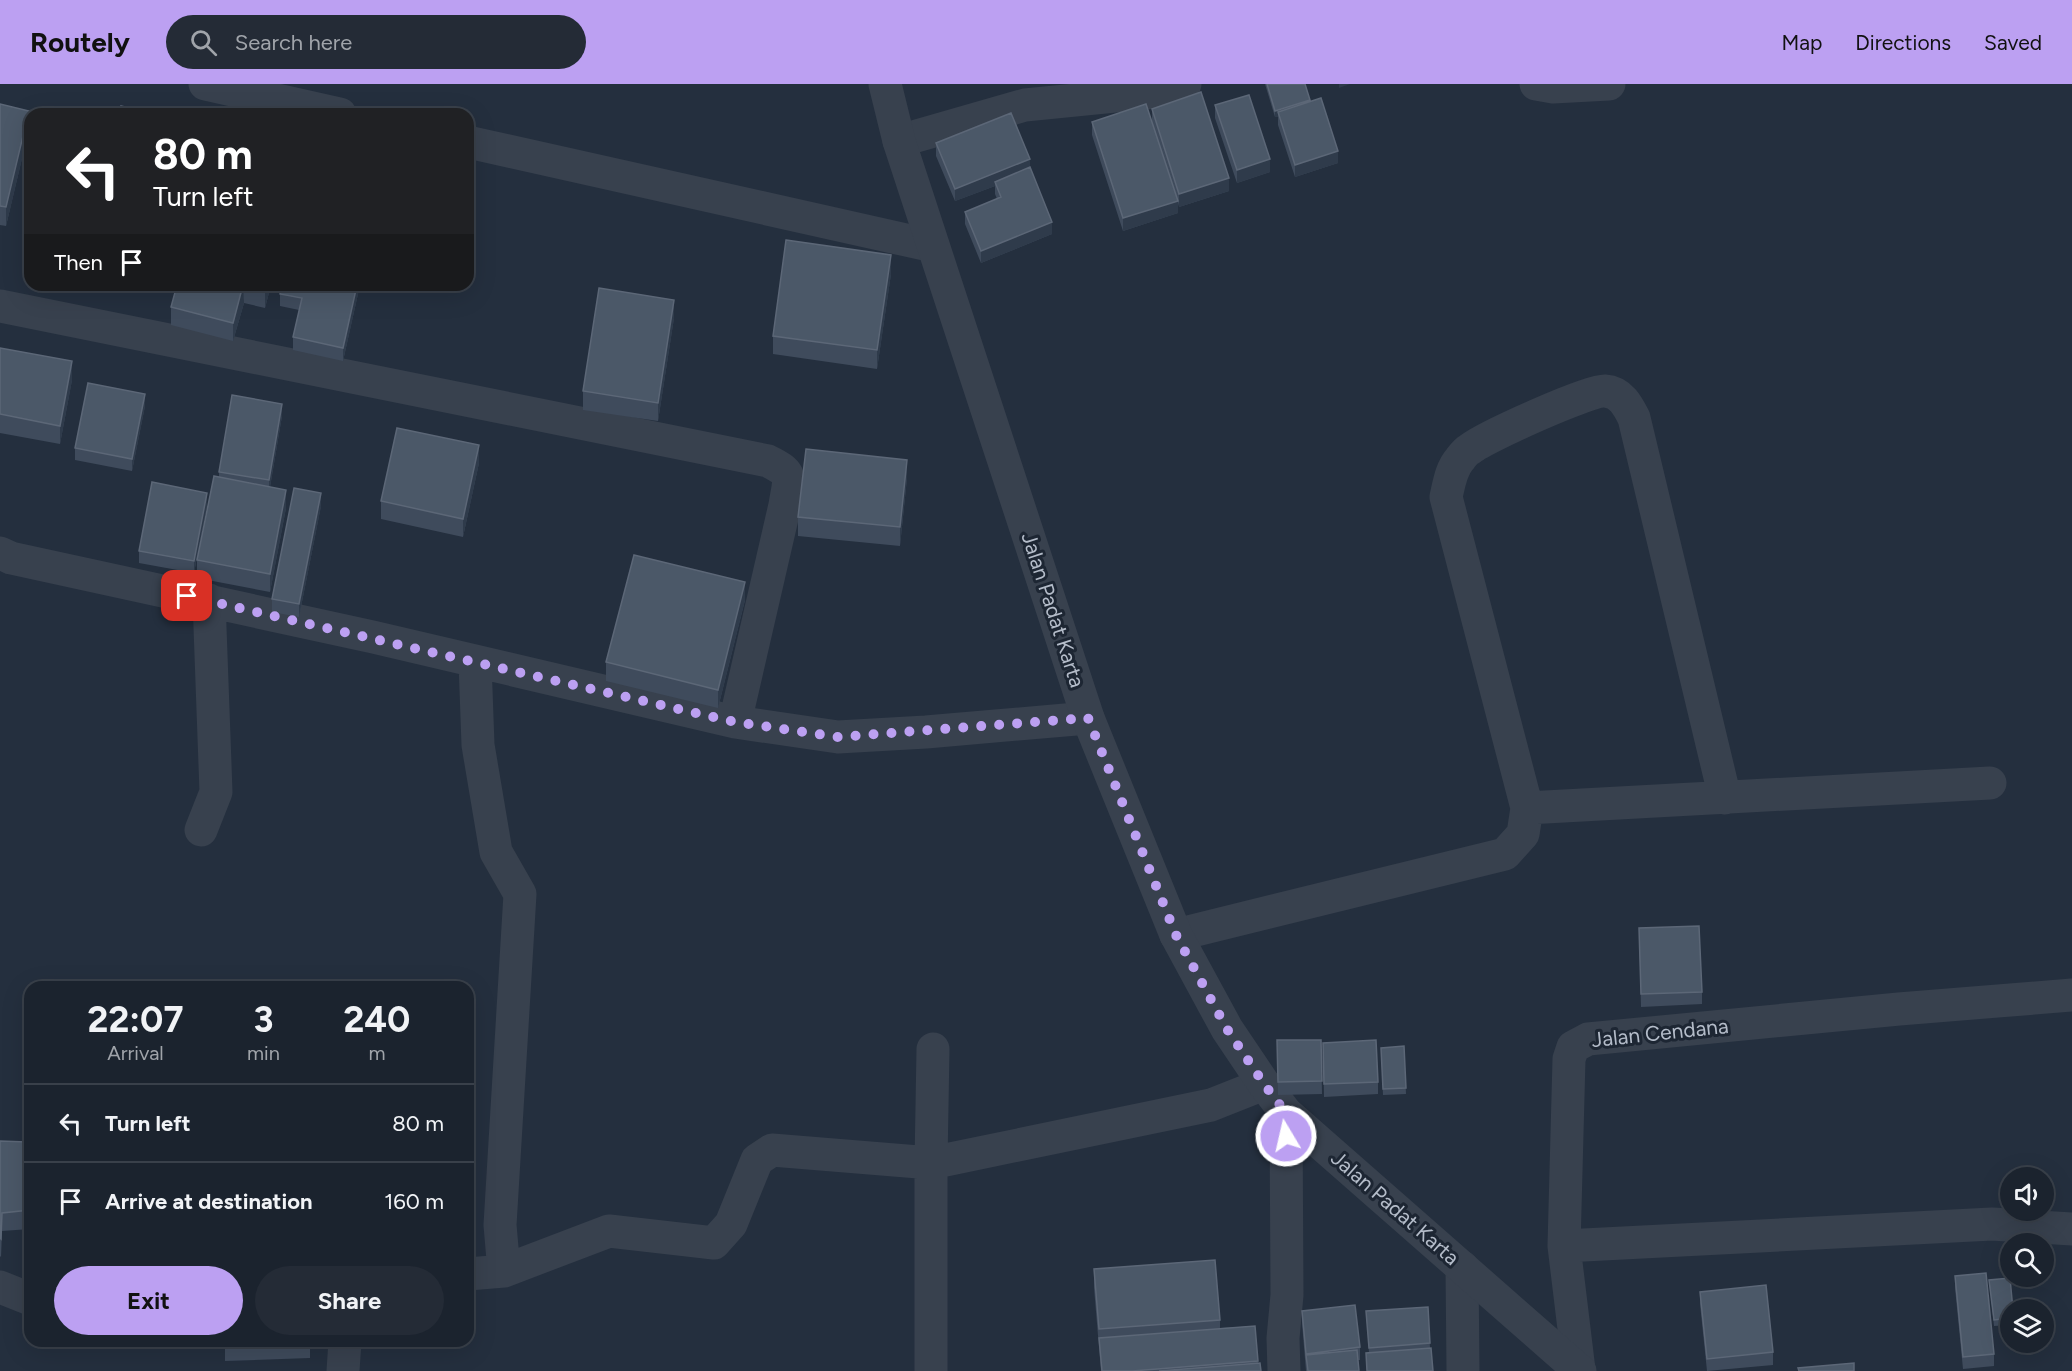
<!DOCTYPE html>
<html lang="en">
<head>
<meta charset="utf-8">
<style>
	body { margin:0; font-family:Figtree,sans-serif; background:#242b36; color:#f1f3f6; height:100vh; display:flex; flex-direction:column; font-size:22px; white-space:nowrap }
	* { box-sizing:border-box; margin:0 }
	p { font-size:20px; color:#a0a4aa }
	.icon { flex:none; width:33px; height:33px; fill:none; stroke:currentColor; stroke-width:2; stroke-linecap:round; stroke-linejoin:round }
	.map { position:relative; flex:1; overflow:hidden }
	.details { position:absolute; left:24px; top:897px; width:450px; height:366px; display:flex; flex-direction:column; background:#1b232e; border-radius:18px; box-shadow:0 6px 24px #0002,0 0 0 2px #39404a }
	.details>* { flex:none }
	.top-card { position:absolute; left:24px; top:24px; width:450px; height:183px; border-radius:18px; box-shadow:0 6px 24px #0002,0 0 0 2px #39404a; background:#202124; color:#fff; overflow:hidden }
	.buttons { position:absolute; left:2000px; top:1083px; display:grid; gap:12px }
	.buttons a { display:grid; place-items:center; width:54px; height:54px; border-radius:50%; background:#1b232e; box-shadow:0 6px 24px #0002,0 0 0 2px #39404a; font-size:30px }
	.pin { position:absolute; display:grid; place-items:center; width:51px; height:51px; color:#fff; margin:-26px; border-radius:12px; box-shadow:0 3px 9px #0006 }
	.me { position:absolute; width:66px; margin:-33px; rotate:351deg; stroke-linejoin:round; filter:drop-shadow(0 0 4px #0008) }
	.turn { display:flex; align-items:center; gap:21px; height:126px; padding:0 30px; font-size:27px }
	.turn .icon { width:78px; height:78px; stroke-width:2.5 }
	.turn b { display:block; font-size:42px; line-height:51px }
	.then { display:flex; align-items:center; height:57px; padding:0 30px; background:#0003; gap:12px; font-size:22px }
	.eta { display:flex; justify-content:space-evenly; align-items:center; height:102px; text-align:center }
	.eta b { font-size:36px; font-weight:700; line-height:42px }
	.primary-button { display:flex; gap:12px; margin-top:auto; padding:12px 30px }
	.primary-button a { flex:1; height:69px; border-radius:36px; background:#bca0f2; color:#111; font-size:24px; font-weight:700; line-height:69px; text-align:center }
	.primary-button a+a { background:#242b36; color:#f1f3f6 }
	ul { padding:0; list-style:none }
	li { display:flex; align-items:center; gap:18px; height:78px; padding:0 30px; border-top:2px solid #39404a }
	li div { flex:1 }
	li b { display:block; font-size:22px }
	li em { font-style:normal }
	header { display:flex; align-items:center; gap:36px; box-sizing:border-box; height:84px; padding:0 30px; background:#bca0f2; color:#111 }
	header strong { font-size:28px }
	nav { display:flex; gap:33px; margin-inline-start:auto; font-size:21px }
	.search { width:420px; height:54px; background:#242b36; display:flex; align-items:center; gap:15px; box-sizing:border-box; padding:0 21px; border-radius:33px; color:#a0a4aa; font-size:22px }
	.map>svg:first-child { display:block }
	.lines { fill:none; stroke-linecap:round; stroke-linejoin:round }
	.minor { stroke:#38414e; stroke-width:33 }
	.tertiary { stroke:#38414e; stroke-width:33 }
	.wall { fill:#3f4b5c }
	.shaded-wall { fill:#2f3b4b }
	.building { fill:#4b5868; stroke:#5c6777; stroke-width:1.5 }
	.route { stroke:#bca0f2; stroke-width:10; stroke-dasharray:0 18 }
	.labels { text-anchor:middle; stroke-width:6; stroke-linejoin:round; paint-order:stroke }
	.street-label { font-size:21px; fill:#b4bcc9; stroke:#1d2633 }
</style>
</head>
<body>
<header>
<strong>Routely</strong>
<div class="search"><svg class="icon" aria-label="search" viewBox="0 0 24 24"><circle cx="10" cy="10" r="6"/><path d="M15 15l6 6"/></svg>Search here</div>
<nav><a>Map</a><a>Directions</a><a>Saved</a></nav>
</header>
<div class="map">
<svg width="2072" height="1287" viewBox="0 0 2072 1287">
	<rect width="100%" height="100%" fill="#242f3e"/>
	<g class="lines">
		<!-- minor -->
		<path class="minor" d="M205 0 340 30
			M1536 0 1553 3 1609 0
			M899 57 1025 21 1155 8 1185 0
			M468 58 933 162
			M0 222 768 377C795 390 789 394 785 421L735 638
			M0 469 11 474 373 553 735 638 838 653 926 648 1088 634
			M475 578 478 661 496 768 520 810 500 1141 504 1187
			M1527 724 1990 699
			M201 746 216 708 209 516
			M1176 851 1505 770 1523 750 1527 724 1446 413C1449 400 1451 385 1460 375 1463 371 1466 367 1470 365 1485 353 1589 306 1605 307 1621 308 1628 322 1634 334L1725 714
			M1564 1162 1992 1140 2072 1145
			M1462 1183 1463 1287
			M468 1190 504 1187 609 1147 714 1159 731 1140 757 1076 772 1066 931 1079 1211 1021 1264 1000
			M0 1203 30 1215
			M1579 1286 1564 1162 1569 975 1573 963 1588 955 1899 925 2072 911
			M343 1287 345 1257
			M931 1287V1079L933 965
			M1284 1287 1283 1254 1287 1211 1286 1029"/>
		<!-- tertiary -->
		<path class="tertiary" d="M885 0 899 57 1088 634 1176 851 1227 945 1264 1000 1286 1029 1580 1287"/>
	</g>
	<!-- wall -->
	<path class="wall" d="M1265 0H1305L1310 18 1338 79 1295 93 1278 41V33H1275Z
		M0 20 29 45 6 142 0 141Z
		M1215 21 1270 88 1237 99 1215 34Z
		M1152 25 1229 107 1179 123 1178 118V129L1123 147 1092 51V38L1152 37Z
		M936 59 1030 83 1052 150 981 179 965 140V128L997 115 995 110V102L955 117 936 72Z
		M891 190 877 285 773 270V252Z
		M177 201H271L265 224 244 219 233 257 171 241V223Z
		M360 201 343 277 293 266V253L299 226 280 222V210Z
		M674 234 658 337 583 326V307Z
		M0 264 72 296 60 360 0 349Z
		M145 322 132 387 75 376V364Z
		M282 332 270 403 286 424 270 508 197 494V476L219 393V388Z
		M479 379 463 453 381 435V417Z
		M907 394 900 462 798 452V433Z
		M207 421 194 489 139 479V467Z
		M321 422 299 533 272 528V515Z
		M745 516 718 624 606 597V578Z
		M1639 844 1702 908V920L1641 923Z
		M1277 956H1321L1322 1010 1278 1011Z
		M1323 959 1378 998V1010L1324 1013Z
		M1404 962 1406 1010 1383 1011 1381 964Z
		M30 1036V1145L2 1147 1 1173 0 1172V1057L27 1058Z
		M1094 1185 1220 1236V1244L1255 1242 1258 1279 1261 1287H1101L1094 1204Z
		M1955 1192 1994 1270V1282L1963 1285 1955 1204Z
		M1989 1196 2010 1226V1241L1994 1242Z
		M1700 1208 1773 1268V1281L1707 1287 1700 1220Z
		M1428 1223 1430 1264 1433 1287H1367L1366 1269H1369L1366 1227Z
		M1302 1227 1360 1263V1276H1358L1359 1287H1306L1302 1239Z
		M225 1257H310V1274L225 1277Z"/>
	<!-- shaded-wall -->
	<path class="shaded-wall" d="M1339 0H1350L1339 4Z
		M1310 16V22L1278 28V33H1275V27Z
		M29 27V45L6 142V123Z
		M1338 67V79L1295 93V81Z
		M1030 75V88L995 98V102L955 117V105Z
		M1270 75V88L1237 99V86Z
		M1229 94V107L1179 123V110Z
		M1178 117V129L1123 147V134Z
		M1052 138V150L981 179V167Z
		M891 171V190L877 285V266Z
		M243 201 244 219 233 257V239Z
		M266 201H271L265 224V206Z
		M357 201H360L343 277V264Z
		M674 216V234L658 337V319Z
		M72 277V296L60 360V342Z
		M145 310V322L132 387V375Z
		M282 320V332L269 409V396Z
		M479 361V379L463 453V435Z
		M907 376V394L900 462V443Z
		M286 406V424L270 508V490Z
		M207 409V421L194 489V477Z
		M321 409V422L299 533V520Z
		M745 498V516L718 624V606Z"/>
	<!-- building -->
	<path class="building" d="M1267 0H1305L1310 16 1275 27Z
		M1201 8 1229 94 1179 110 1152 25Z
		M1249 11 1270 75 1237 86 1215 21Z
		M1321 14 1338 67 1295 81 1278 28Z
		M0 20 29 27 6 123 0 122Z
		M1146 20 1178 117 1123 134 1092 38Z
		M121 22 153 30H119Z
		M1011 29 1030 75 955 105 936 59Z
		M1030 83 1052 138 981 167 965 128 1001 113 995 98Z
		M786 156 891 171 877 266 773 252Z
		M177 201H243L233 239 171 223Z
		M246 201H266L265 206Z
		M282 201H357L343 264 293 253 302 214 280 210Z
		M599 204 674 216 658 319 583 307Z
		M0 264 72 277 60 342 0 330Z
		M88 299 145 310 132 375 75 364Z
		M232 311 282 320 269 396 219 388Z
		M397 344 479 361 463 435 381 417Z
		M806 365 907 376 900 443 798 433Z
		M214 392 286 406 270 490 197 476Z
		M152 398 207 409 194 477 139 467Z
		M294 404 321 409 299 520 272 515Z
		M634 471 745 498 718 606 606 578Z
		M1699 842 1702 908 1641 910 1639 844Z
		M1277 956H1321L1322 997 1278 998Z
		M1376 956 1378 998 1324 1000 1323 959Z
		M1404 962 1406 1004 1383 1005 1381 964Z
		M29 1036 30 1126 2 1129 1 1155 0 1154V1057L27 1058Z
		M1215 1176 1220 1236 1099 1245 1094 1185Z
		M1986 1189 1994 1270 1963 1273 1955 1192Z
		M2010 1194 2013 1226H2010V1234L1994 1236 1989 1196Z
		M1766 1201 1773 1268 1707 1275 1700 1208Z
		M1355 1221 1360 1263 1306 1270 1302 1227Z
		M1428 1223 1430 1259 1369 1264 1366 1227Z
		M1255 1242 1258 1277 1132 1287H1102L1099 1254Z
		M225 1257H310V1262L225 1264Z
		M1431 1264 1433 1287H1367L1366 1269Z
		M1357 1266 1359 1287H1308L1306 1271Z
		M1260 1279 1261 1287H1159Z
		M1854 1279V1287H1799L1798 1284Z"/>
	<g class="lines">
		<!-- route -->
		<path class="route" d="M187 512 735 638 838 653 1088 634 1176 851 1227 945 1264 1000 1286 1029V1052"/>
	</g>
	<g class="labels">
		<!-- street labels -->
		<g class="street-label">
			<text transform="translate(1053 526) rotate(72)" y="7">Jalan Padat Karta</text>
			<text transform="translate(1660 949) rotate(-6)" y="7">Jalan Cendana</text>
			<text transform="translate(1395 1124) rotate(41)" y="7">Jalan Padat Karta</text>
		</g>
	</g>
</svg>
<div class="buttons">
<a><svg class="icon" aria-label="sound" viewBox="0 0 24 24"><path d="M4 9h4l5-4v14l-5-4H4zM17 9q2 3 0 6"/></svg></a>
<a><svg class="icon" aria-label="search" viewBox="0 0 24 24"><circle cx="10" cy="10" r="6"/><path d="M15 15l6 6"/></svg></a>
<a><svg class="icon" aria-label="layers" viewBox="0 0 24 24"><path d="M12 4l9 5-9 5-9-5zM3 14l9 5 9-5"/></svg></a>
</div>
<div class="pin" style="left:187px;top:512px;background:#d93025"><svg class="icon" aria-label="arrive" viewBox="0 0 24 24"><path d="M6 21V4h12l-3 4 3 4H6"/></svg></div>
<svg class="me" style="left:1286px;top:1052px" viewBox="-20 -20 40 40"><circle r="17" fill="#bca0f2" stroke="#fff" stroke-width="3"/><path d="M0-11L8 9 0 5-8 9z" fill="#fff"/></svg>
<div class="top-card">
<div class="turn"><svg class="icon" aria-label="left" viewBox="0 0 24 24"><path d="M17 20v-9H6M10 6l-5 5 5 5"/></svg><div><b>80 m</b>Turn left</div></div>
<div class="then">Then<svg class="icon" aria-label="arrive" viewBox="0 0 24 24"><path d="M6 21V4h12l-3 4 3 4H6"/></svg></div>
</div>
<section class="details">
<div class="eta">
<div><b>22:07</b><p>Arrival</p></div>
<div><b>3</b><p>min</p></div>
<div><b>240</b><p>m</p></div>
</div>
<ul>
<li><svg class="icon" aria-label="left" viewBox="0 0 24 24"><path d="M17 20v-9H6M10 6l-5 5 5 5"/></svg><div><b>Turn left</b></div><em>80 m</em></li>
<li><svg class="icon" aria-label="arrive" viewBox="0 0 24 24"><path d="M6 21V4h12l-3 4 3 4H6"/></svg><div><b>Arrive at destination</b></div><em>160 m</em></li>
</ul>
<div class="primary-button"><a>Exit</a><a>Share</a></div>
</section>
</div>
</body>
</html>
